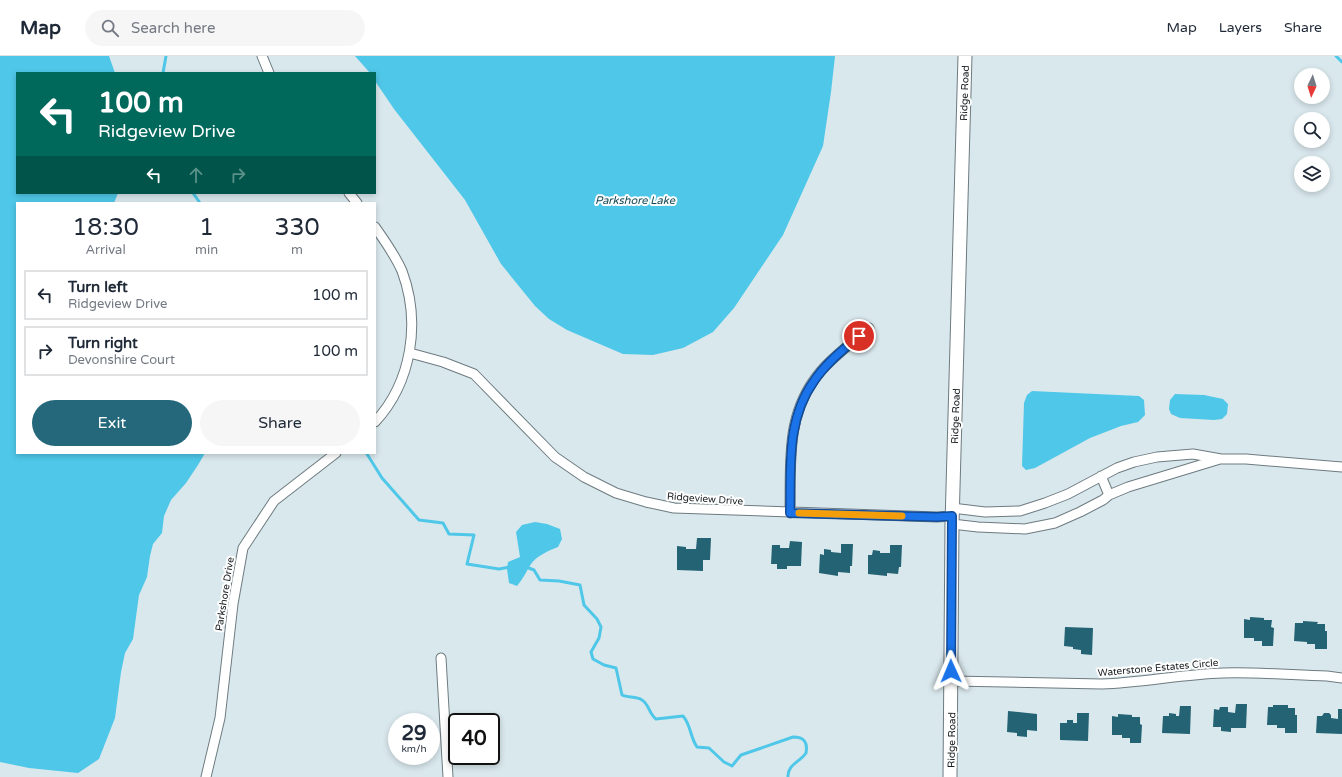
<!DOCTYPE html>
<html lang="en">
<head>
<meta charset="utf-8">
<style>
	body { margin:0; font-family:"Varela Round",sans-serif; background:#f6f6f7; color:#1f2937; height:100vh; display:flex; flex-direction:column; font-size:15px; white-space:nowrap }
	* { box-sizing:border-box; margin:0 }
	p { font-size:13px; color:#747a83 }
	.icon { flex:none; width:22px; height:22px; fill:none; stroke:currentColor; stroke-width:2; stroke-linecap:round; stroke-linejoin:round }
	.map { position:relative; flex:1; overflow:hidden }
	.panel { position:absolute; left:16px; top:146px; width:360px; height:252px; display:flex; flex-direction:column; background:#fff; border-radius:0px; box-shadow:0 2px 6px #0003 }
	.panel>* { flex:none }
	.top-card { position:absolute; left:16px; top:16px; width:360px; height:122px; border-radius:0px; box-shadow:0 2px 6px #0003; background:#00695c; color:#fff; overflow:hidden }
	.needle { width:26px; rotate:184deg }
	.buttons { position:absolute; left:1294px; top:12px; display:grid; gap:8px }
	.buttons a { display:grid; place-items:center; width:36px; height:36px; border-radius:50%; background:#fff; box-shadow:0 2px 6px #0003; font-size:20px }
	.speed { position:absolute; left:388px; top:657px; display:flex; gap:8px; font-size:20px; font-weight:700; text-align:center }
	.speed>* { display:grid; place-content:center; width:52px; height:52px; border-radius:50%; background:#fff; box-shadow:0 2px 6px #0003; line-height:1 }
	.speed small { font-size:10px; font-weight:400 }
	.speed .limit { border:2px solid #111; border-radius:6px; background:#fff; color:#111 }
	.pin { position:absolute; display:grid; place-items:center; width:34px; height:34px; color:#fff; margin:-17px; border:2px solid #fff; border-radius:50%; box-shadow:0 1px 4px #0007 }
	.me { position:absolute; width:44px; margin:-22px; rotate:359deg; stroke-linejoin:round; filter:drop-shadow(0 0 3px #0008) }
	.turn { display:flex; align-items:center; gap:14px; height:84px; padding:0 16px; font-size:18px }
	.turn .icon { width:52px; height:52px; stroke-width:2.5 }
	.turn b { display:block; font-size:28px; line-height:34px }
	.lanes { display:flex; align-items:center; height:38px; padding:0 16px; background:#0003; justify-content:center; gap:20px; direction:ltr }
	.lanes .off { opacity:.35 }
	.eta { display:flex; justify-content:space-evenly; align-items:center; height:68px; text-align:center }
	.eta b { font-size:24px; font-weight:600; line-height:28px }
	.button { display:flex; gap:8px; margin-top:auto; padding:8px 16px }
	.button a { flex:1; height:46px; border-radius:24px; background:#26687b; color:#fff; font-size:16px; font-weight:600; line-height:46px; text-align:center }
	.button a+a { background:#f6f6f7; color:#1f2937 }
	ul { padding:0; list-style:none }
	li { display:flex; align-items:center; gap:12px; height:50px; margin:0 8px 6px; padding:0 8px; border:2px solid #e0e1e3; border-radius:0px }
	li div { flex:1 }
	li b { display:block; font-size:15px }
	li em { font-style:normal }
	header { display:flex; align-items:center; gap:24px; box-sizing:border-box; height:56px; padding:0 20px; background:#fff; border-bottom:1px solid #e0e1e3 }
	header strong { font-size:19px }
	nav { display:flex; gap:22px; margin-inline-start:auto; font-size:14px }
	.search { width:280px; height:36px; background:#f6f6f7; display:flex; align-items:center; gap:10px; box-sizing:border-box; padding:0 14px; border-radius:22px; color:#747a83; font-size:15px }
	.map>svg:first-child { display:block }
	.water { fill:#4fc7e8 }
	.lines { fill:none; stroke-linecap:round; stroke-linejoin:round }
	.stream { stroke:#4fc7e8; stroke-width:3 }
	.building { fill:#236374 }
	.street-casing { stroke:#6d7b80; stroke-width:11 }
	.secondary-casing { stroke:#6d7b80; stroke-width:15 }
	.street { stroke:#fff; stroke-width:9 }
	.secondary { stroke:#fff; stroke-width:13 }
	.route-casing { stroke:#114b97; stroke-width:10 }
	.route { stroke:#1a73e8; stroke-width:7 }
	.slow { stroke:#f59e0b; stroke-width:7 }
	.labels { text-anchor:middle; stroke-width:4; stroke-linejoin:round; paint-order:stroke }
	.street-label { font-size:10px; fill:#161b1d; stroke:#fff }
	.water-label { font-size:11px; font-style:italic; fill:#134755; stroke:#fff }
</style>
</head>
<body>
<header>
<strong>Map</strong>
<div class="search"><svg class="icon" aria-label="search" viewBox="0 0 24 24"><circle cx="10" cy="10" r="6"/><path d="M15 15l6 6"/></svg>Search here</div>
<nav><a>Map</a><a>Layers</a><a>Share</a></nav>
</header>
<div class="map">
<svg width="1342" height="721" viewBox="0 0 1342 721">
	<rect width="100%" height="100%" fill="#d9e8ed"/>
	<!-- water -->
	<path class="water" d="M0 0H109L115 17H17V137H118L114 147H17V397H205L198 409 186 427 171 444 164 460 162 477 153 488 150 500 147 521 139 539 133 583 125 597 121 616 115 662 99 703 78 717 29 712 0 706Z
		M355 0H835L831 36 823 90 783 179 734 252 713 276 683 292 653 299 623 298 567 274 549 263 535 250 501 208 465 144 394 53 375 25V17H370Z
		M1032 335 1139 340 1144 344 1145 359 1138 366 1121 370 1090 382 1035 412 1026 414 1022 410 1024 347 1027 339Z
		M1175 338 1204 339 1223 343 1228 348 1227 358 1222 363 1214 364 1180 362 1171 358 1169 353 1170 344Z
		M535 466 547 468 560 473 562 483 558 491C548 495 538 499 531 508 526 516 523 523 517 530L509 527 507 513 508 506 520 501 516 476 522 469Z"/>
	<g class="lines">
		<!-- stream -->
		<path class="stream" d="M1336 0 1342 6
			M163 17 166 0
			M193 137 200 147
			M367 398 382 422 419 464 443 467 449 478 474 479 467 508 499 513 510 511
			M526 511 534 514 540 524 559 525 580 529 584 549 597 563 601 571 599 582 591 596 593 603 604 609 616 612 622 639C628 642 636 640 642 644 649 648 649 658 656 663L683 660C691 669 690 681 697 691L709 692 724 706 732 710 741 699 793 681C804 681 808 686 806 697 800 706 787 709 788 721"/>
	</g>
	<!-- building -->
	<path class="building" d="M697 482H711L710 504H703V515L677 514V490L686 491V493H696Z
		M790 485 802 486 801 510H787V513H777V508H771L772 489H780V492H789Z
		M841 488H853L852 510H850V517L838 516V520L819 517 820 498 824 499V493L831 494V496L841 497Z
		M890 489H902L901 511H899L898 518 887 517V520L868 518V499H872L873 494 880 495V497H890Z
		M1250 561 1264 562V564H1272L1271 571 1274 572 1273 590H1262V585H1254V582H1244V563L1250 564Z
		M1303 565 1318 566 1317 568H1325V575H1327V593H1315V588H1307V586L1294 585 1295 567H1303Z
		M1065 571 1093 572 1092 599 1081 598V594L1073 593V591L1064 590Z
		M1236 648H1247L1246 672H1231V676L1221 675V671H1213L1214 653 1219 654 1220 651H1228V656L1235 657Z
		M1273 649H1288V652H1295V659H1297V677H1285V672H1277V669H1267L1268 651H1273Z
		M1180 650H1191L1190 678 1162 677 1163 660H1169V657L1176 658V660H1179Z
		M1338 653H1342V678L1316 677 1317 660H1322L1324 657H1329L1331 659V662L1338 663Z
		M1008 655 1037 658V675L1027 674V681L1017 680V677L1007 676Z
		M1077 657H1089L1088 685 1060 684V667H1067V664H1073V667H1077Z
		M1118 658 1132 659V661H1140V668L1142 669 1141 687H1130V682H1122V679H1112V660L1118 661Z"/>
	<g class="lines">
		<!-- street casing -->
		<g class="street-casing">
			<path id="street" d="M262 0 269 17
				M349 137 357 147
				M375 171C385 185 395 199 402 215 421 266 412 326 375 366
				M410 297 443 306 474 318 555 401 584 421 616 437 646 446 674 452 937 461 952 460
				M1101 420 1109 439
				M952 452 985 456 1020 455 1045 447 1068 438 1117 412 1134 406 1157 401 1193 398 1221 403H1246L1342 411
				M790 457C791 405 785 357 821 315 835 299 853 286 869 272
				M952 468 978 471 1025 473 1055 467 1080 456 1103 444 1109 439 1128 431 1220 403
				M441 602 448 721
				M951 625 1102 628C1142 627 1182 618 1223 617 1257 616 1292 619 1327 620L1342 622
				M206 721 220 662 233 548 243 492 274 445 336 397"/>
		</g>
		<!-- secondary casing -->
		<g class="secondary-casing">
			<path id="secondary" d="M950 721 952 468 965 0"/>
		</g>
		<!-- street -->
		<use href="#street" class="street"/>
		<!-- secondary -->
		<use href="#secondary" class="secondary"/>
	</g>
	<g class="lines">
		<!-- route casing -->
		<g class="route-casing">
			<path id="route" d="M859 280C843 294 826 307 814 325 786 364 791 412 790 457L937 461 952 460 951 615"/>
		</g>
		<!-- route -->
		<use href="#route" class="route"/>
		<!-- slow -->
		<path class="slow" d="M799 457 902 460"/>
	</g>
	<g class="labels">
		<!-- street labels -->
		<g class="street-label">
			<text transform="translate(964 37) rotate(-88)" y="4">Ridge Road</text>
			<text transform="translate(955 360) rotate(-88)" y="4">Ridge Road</text>
			<text transform="translate(705 442) rotate(4)" y="4">Ridgeview Drive</text>
			<text transform="translate(224 538) rotate(-81)" y="4">Parkshore Drive</text>
			<text transform="translate(1158 611) rotate(-5)" y="4">Waterstone Estates Circle</text>
			<text transform="translate(951 684) rotate(-89)" y="4">Ridge Road</text>
		</g>
		<!-- water labels -->
		<g class="water-label">
			<text x="635" y="148">Parkshore Lake</text>
		</g>
	</g>
</svg>
<div class="buttons">
<a><svg class="needle" viewBox="-14 -14 28 28"><path d="M0-13l5 13h-10z" fill="#e53935"/><path d="M0 13l5-13h-10z" fill="#747a83"/></svg></a>
<a><svg class="icon" aria-label="search" viewBox="0 0 24 24"><circle cx="10" cy="10" r="6"/><path d="M15 15l6 6"/></svg></a>
<a><svg class="icon" aria-label="layers" viewBox="0 0 24 24"><path d="M12 4l9 5-9 5-9-5zM3 14l9 5 9-5"/></svg></a>
</div>
<div class="speed"><div>29<small>km/h</small></div><div class="limit">40</div></div>
<div class="pin" style="left:859px;top:280px;background:#d93025"><svg class="icon" aria-label="arrive" viewBox="0 0 24 24"><path d="M6 21V4h12l-3 4 3 4H6"/></svg></div>
<svg class="me" style="left:951px;top:615px" viewBox="-20 -20 40 40"><path d="M0-17L14 15 0 8-14 15z" fill="#1a73e8" stroke="#fff" stroke-width="4"/></svg>
<div class="top-card">
<div class="turn"><svg class="icon" aria-label="left" viewBox="0 0 24 24"><path d="M17 20v-9H6M10 6l-5 5 5 5"/></svg><div><b>100 m</b>Ridgeview Drive</div></div>
<div class="lanes"><svg class="icon" aria-label="left" viewBox="0 0 24 24"><path d="M17 20v-9H6M10 6l-5 5 5 5"/></svg><svg class="icon off" aria-label="ahead" viewBox="0 0 24 24"><path d="M12 20V5M6 11l6-6 6 6"/></svg><svg class="icon off" aria-label="right" viewBox="0 0 24 24"><path d="M7 20v-9h11M14 6l5 5-5 5"/></svg></div>
</div>
<section class="panel">
<div class="eta">
<div><b>18:30</b><p>Arrival</p></div>
<div><b>1</b><p>min</p></div>
<div><b>330</b><p>m</p></div>
</div>
<ul>
<li><svg class="icon" aria-label="left" viewBox="0 0 24 24"><path d="M17 20v-9H6M10 6l-5 5 5 5"/></svg><div><b>Turn left</b><p>Ridgeview Drive</p></div><em>100 m</em></li>
<li><svg class="icon" aria-label="right" viewBox="0 0 24 24"><path d="M7 20v-9h11M14 6l5 5-5 5"/></svg><div><b>Turn right</b><p>Devonshire Court</p></div><em>100 m</em></li>
</ul>
<div class="button"><a>Exit</a><a>Share</a></div>
</section>
</div>
</body>
</html>
